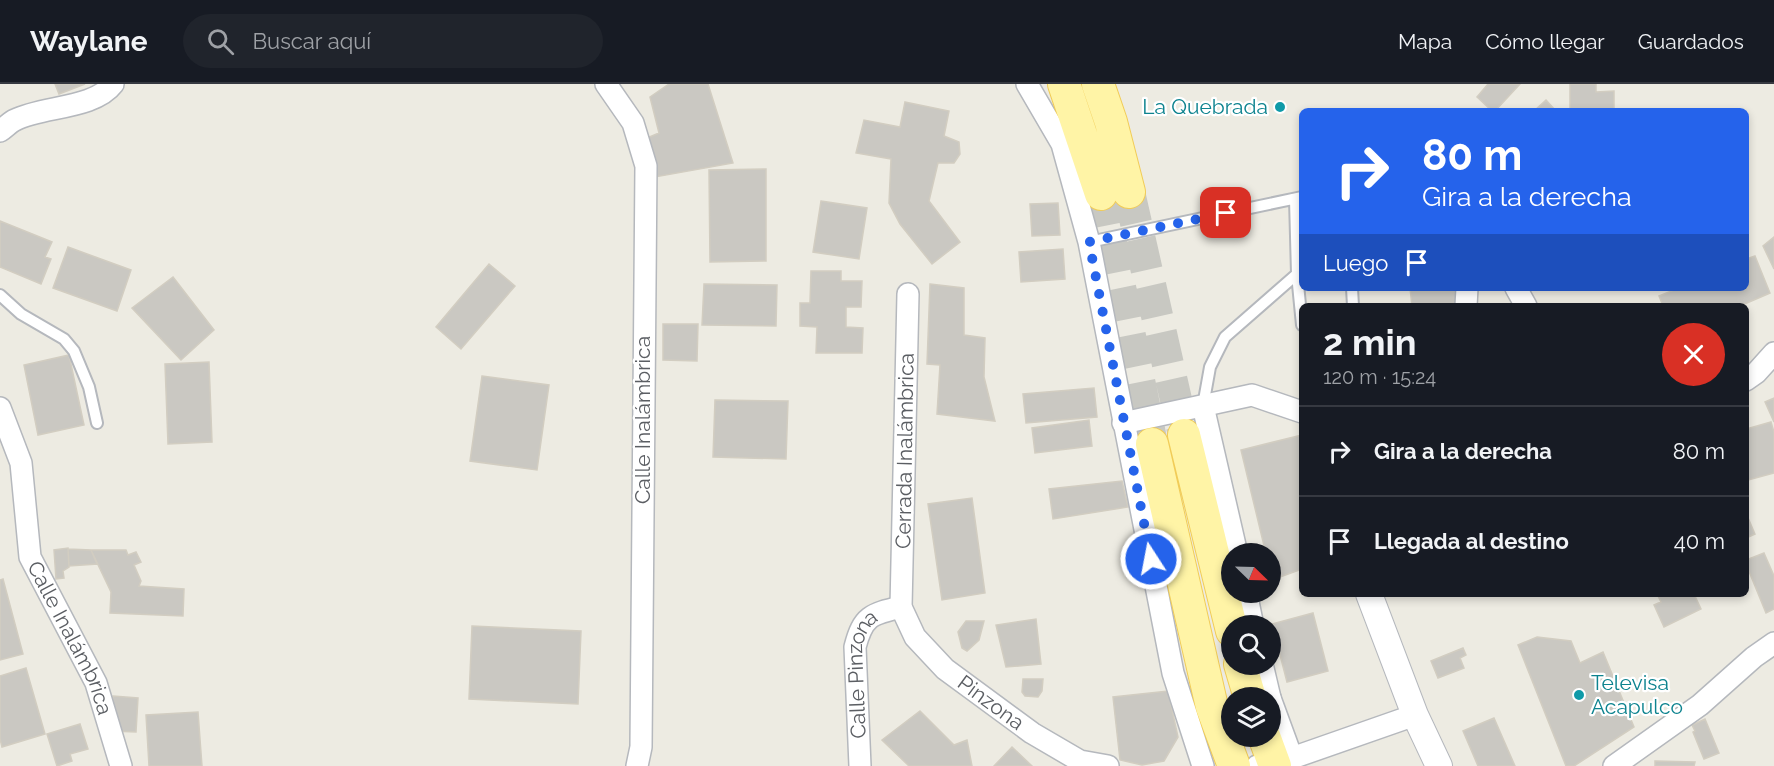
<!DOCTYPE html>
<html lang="es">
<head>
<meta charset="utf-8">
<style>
	body { margin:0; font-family:Raleway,sans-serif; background:#20242c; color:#f1f3f6; height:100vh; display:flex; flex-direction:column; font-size:22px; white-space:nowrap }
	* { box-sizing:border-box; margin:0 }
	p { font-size:20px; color:#9ea1a6 }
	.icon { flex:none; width:33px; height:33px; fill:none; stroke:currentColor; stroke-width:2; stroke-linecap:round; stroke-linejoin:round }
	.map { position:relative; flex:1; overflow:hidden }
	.panel { position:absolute; left:1299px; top:219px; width:450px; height:294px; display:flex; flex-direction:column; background:#171b24; border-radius:9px; box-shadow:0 3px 9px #0003 }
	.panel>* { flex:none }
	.banner { position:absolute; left:1299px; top:24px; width:450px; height:183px; border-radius:9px; box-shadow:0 3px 9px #0003; background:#2563eb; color:#fff; overflow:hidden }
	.needle { width:39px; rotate:113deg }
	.tools { position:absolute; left:1221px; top:459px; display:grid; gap:12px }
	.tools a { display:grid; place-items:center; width:60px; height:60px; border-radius:50%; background:#171b24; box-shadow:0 3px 9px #0003; font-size:30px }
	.pin { position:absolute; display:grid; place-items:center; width:51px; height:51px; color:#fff; margin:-26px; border-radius:12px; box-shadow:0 3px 9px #0006 }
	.me { position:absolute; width:66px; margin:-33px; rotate:349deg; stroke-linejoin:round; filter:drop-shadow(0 0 4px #0008) }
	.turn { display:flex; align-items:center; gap:21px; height:126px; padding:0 24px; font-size:27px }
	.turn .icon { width:78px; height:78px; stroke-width:2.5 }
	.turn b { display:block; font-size:42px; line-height:51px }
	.then { display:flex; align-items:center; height:57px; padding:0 24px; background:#0003; gap:12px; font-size:22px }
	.round { display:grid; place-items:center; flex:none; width:63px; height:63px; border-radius:32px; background:#20242c }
	.head { display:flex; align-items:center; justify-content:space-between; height:102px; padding:0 24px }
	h1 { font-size:36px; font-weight:700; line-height:45px }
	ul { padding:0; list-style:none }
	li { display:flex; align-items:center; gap:18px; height:90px; padding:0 24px; border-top:2px solid #363941 }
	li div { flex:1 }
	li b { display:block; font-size:22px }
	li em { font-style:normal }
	header { display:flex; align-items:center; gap:36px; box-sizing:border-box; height:84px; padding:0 30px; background:#171b24; border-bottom:2px solid #363941 }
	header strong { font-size:28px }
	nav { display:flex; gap:33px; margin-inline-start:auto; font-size:21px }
	.search { width:420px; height:54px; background:#20242c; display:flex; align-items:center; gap:15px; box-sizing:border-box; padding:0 21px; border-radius:33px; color:#9ea1a6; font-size:22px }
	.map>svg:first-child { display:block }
	.building { fill:#cac8c2; stroke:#d2cdc1; stroke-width:1.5 }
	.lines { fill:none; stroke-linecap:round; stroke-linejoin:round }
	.primary-tunnel { stroke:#c8c8c2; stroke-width:32; stroke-dasharray:32 16; stroke-linecap:butt }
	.service-casing { stroke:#b5b8bd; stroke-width:14 }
	.minor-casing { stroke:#b5b8bd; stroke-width:24 }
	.tertiary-casing { stroke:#b5b8bd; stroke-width:28 }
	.primary-casing { stroke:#f1cc58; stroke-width:34 }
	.service { stroke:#fff; stroke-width:10 }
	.minor { stroke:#fff; stroke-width:21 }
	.tertiary { stroke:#fff; stroke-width:26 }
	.primary { stroke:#fff4a6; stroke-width:32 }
	.route { stroke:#2563eb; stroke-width:10; stroke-dasharray:0 18 }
	.culture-dot { fill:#0f9aa8; stroke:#fff; stroke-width:2 }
	.labels { text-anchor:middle; stroke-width:4.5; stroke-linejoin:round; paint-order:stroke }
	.culture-label { font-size:21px; fill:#0d838f; stroke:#fff; text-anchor:end }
	.street-label { font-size:21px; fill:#5b5e63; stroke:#fff }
</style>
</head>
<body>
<header>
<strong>Waylane</strong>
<div class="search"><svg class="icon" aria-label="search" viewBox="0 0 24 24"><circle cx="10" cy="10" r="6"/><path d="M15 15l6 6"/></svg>Buscar aquí</div>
<nav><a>Mapa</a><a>Cómo llegar</a><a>Guardados</a></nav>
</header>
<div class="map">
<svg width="1774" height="682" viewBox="0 0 1774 682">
	<rect width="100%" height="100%" fill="#edebe2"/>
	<!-- building -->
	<path class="building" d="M55 0H85L59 10Z
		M669 0H708L733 79 655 93 647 54 659 49 650 13Z
		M1488 0H1520L1495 27H1492L1477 13Z
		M1570 0H1596V8L1614 7V27H1570Z
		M1546 16 1556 27H1534Z
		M905 18 949 27 944 52 959 58 960 70 954 79H938L929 117 960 158 932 180 900 140 889 119 891 75 856 69 864 36 900 43Z
		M766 85V177L710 178 709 86Z
		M821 117 867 124 859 175 813 168Z
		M1058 119 1060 151 1032 152 1030 120Z
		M0 137 52 158 45 173 51 175 41 200 0 183Z
		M1774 153V185L1763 162Z
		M68 163 131 186 117 227 53 204Z
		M1063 165 1065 195 1021 198 1019 168Z
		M1755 172 1770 209 1740 222H1663L1659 212 1679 204H1746V175Z
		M489 180 515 202 461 265 436 243Z
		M811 187H841V197H862L861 223H846V243L863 244 862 269H816L817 243 800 242V219H810Z
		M173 193 214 246 181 276 132 224Z
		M704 200 777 201 776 242 702 241Z
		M930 200 964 204V251L985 254 984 293 995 337 937 330 940 281 927 280Z
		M1410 204H1463L1465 222H1412Z
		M663 240H698L697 277 663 276Z
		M69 271 84 341 38 351 24 281Z
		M209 278 212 358 168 360 165 280Z
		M482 292 549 301 537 386 470 377Z
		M1094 304 1097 333 1026 339 1023 310Z
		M1774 314V338L1765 318Z
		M715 316 788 317 786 375 713 373Z
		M1089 336 1092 362 1035 369 1032 344Z
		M1771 338 1774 348V389L1748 396 1746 345Z
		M1302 351V485L1272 496 1270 470H1266L1241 366Z
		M1122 397 1128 423 1053 435 1049 405Z
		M972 414 985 509 942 516 928 420Z
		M1746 429 1755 450 1746 454Z
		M68 464 69 483 63 487 64 494 56 495 54 466Z
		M68 465 91 466 97 480 69 482Z
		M91 466H126L128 471 136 468 141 478 134 481 141 497 139 502 184 505 183 532 110 529 111 508Z
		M1764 469 1774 492V525L1766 529 1746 480V476Z
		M3 495 23 570 0 576V496Z
		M1657 510H1694L1701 525 1664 543 1654 521 1661 518Z
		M1313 529 1328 587 1287 598 1272 540Z
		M1036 535 1041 580 1006 583 996 541Z
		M966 537H984L979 556 967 567 962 564 958 548Z
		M472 542 581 547 578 620 469 615Z
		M1537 553 1571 557 1580 579 1603 568 1634 643 1574 682H1566L1518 561Z
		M1463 564 1466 571 1460 574 1464 584 1438 594 1431 577Z
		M26 584 45 650 2 663 0 655V592Z
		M1023 595H1043L1042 607 1038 613 1025 612 1022 608Z
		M1168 607 1178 653 1164 677 1142 681 1120 676 1113 613Z
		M113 612 138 614 136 648 111 647Z
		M920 627 954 661 967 656 972 682H909L882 656Z
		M198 628 202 682H149L146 631Z
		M1494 634 1515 682H1478L1463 647Z
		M1705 635 1719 669 1704 675 1693 648 1695 647 1692 641Z
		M80 640 88 665 70 670 72 677 57 682 47 650Z
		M1012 663 1032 682H994Z
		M1655 677 1695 678 1694 682H1655Z"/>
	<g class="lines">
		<!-- primary-tunnel -->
		<path class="primary-tunnel" d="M1129 108 1184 351
			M1101 110 1152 360"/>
		<!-- service casing -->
		<g class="service-casing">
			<path id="service" d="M1295 115 1297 190 1302 241
				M1089 158 1302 113
				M1352 204 1353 222
				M0 211 21 230 64 255 74 267 89 303 97 339
				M1203 322 1210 283 1225 253 1297 190"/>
		</g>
		<!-- minor casing -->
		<g class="minor-casing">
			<g id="minor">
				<path d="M606 0 633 39 646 82 641 663 637 682"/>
				<path d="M1027 0 1062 60 1089 158 1173 589 1203 682"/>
				<path d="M0 47C5 44 10 38 15 36 42 22 94 25 113 0"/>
				<path d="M1516 204 1526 222"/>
				<path id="s1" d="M908 210 901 523 915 553 945 585 1032 649 1080 677 1108 682"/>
				<path d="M1466 222 1467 204"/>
				<path d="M1746 296 1756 289 1774 269"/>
				<path d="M1203 322 1237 470"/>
				<path id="s2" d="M0 324 21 379 30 473 96 599 121 682"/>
				<path d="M1123 339 1252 311 1302 328"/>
				<path d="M1246 508 1253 542"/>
				<path d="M1262 580 1270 614"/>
				<path d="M1270 614 1292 674"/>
				<path id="s3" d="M860 682 855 563C863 532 871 530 901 523"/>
				<path d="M1257 682 1292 674 1415 631"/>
				<path d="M1614 682 1700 621 1754 573 1774 559"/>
			</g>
		</g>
		<!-- tertiary casing -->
		<g class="tertiary-casing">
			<path id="tertiary" d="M1369 510 1415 631 1439 682"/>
		</g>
		<!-- primary casing -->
		<g class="primary-casing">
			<path id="primary" d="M1064 0 1101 110
				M1098 0 1111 38 1129 108
				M1184 351 1232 547
				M1152 360 1212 623 1234 682
				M1240 580 1250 614
				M1264 652 1275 682"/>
		</g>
		<!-- service -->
		<use href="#service" class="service"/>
		<!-- minor -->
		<use href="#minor" class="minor"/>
		<!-- tertiary -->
		<use href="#tertiary" class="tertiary"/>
		<!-- primary -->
		<use href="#primary" class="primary"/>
	</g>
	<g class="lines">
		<!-- route -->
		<path class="route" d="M1151 475 1089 158 1226 129"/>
	</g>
	<!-- markers -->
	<g class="culture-dot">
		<circle cx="1280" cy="23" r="6"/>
		<circle cx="1579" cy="611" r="6"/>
	</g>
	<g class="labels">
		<!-- culture labels -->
		<g class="culture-label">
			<text x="1268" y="30">La Quebrada</text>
			<text x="1591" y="606" text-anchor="start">Televisa<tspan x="1591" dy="24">Acapulco</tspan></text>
		</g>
		<!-- street labels -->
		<g class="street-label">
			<text transform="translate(643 336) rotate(-90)" y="7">Calle Inalámbrica</text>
			<text transform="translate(905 367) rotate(-89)" y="7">Cerrada Inalámbrica</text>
			<text dy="7" stroke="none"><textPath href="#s2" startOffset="244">Calle Inalámbrica</textPath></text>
			<text dy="7" stroke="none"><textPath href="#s3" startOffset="93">Calle Pinzona</textPath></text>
			<text dy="7" stroke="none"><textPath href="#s1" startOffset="447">Pinzona</textPath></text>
		</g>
	</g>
</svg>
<div class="tools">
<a><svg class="needle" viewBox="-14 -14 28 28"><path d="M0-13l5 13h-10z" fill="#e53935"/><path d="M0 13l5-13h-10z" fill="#9ea1a6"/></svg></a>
<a><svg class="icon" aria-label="search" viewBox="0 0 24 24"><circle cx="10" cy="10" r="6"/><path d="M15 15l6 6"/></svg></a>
<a><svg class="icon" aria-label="layers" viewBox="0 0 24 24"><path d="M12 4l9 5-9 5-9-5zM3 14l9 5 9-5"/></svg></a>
</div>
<div class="pin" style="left:1226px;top:129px;background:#d93025"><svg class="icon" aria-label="arrive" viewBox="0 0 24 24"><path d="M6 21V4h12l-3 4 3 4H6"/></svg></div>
<svg class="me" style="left:1151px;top:475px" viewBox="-20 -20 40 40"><circle r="17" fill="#2563eb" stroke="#fff" stroke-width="3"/><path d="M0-11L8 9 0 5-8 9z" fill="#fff"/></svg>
<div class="banner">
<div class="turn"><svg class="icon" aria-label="right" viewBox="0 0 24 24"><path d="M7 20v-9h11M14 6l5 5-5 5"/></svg><div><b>80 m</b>Gira a la derecha</div></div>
<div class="then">Luego<svg class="icon" aria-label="arrive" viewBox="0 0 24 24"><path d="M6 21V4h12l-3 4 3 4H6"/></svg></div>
</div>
<section class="panel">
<div class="head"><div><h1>2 min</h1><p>120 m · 15:24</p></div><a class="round" style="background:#d93025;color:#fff"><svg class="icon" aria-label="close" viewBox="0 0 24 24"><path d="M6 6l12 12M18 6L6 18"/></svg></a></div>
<ul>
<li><svg class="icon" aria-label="right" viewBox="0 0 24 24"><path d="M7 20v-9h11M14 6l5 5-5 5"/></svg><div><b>Gira a la derecha</b></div><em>80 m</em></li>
<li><svg class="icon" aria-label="arrive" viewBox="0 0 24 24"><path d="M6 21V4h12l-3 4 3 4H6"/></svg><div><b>Llegada al destino</b></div><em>40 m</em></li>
</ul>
</section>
</div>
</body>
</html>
